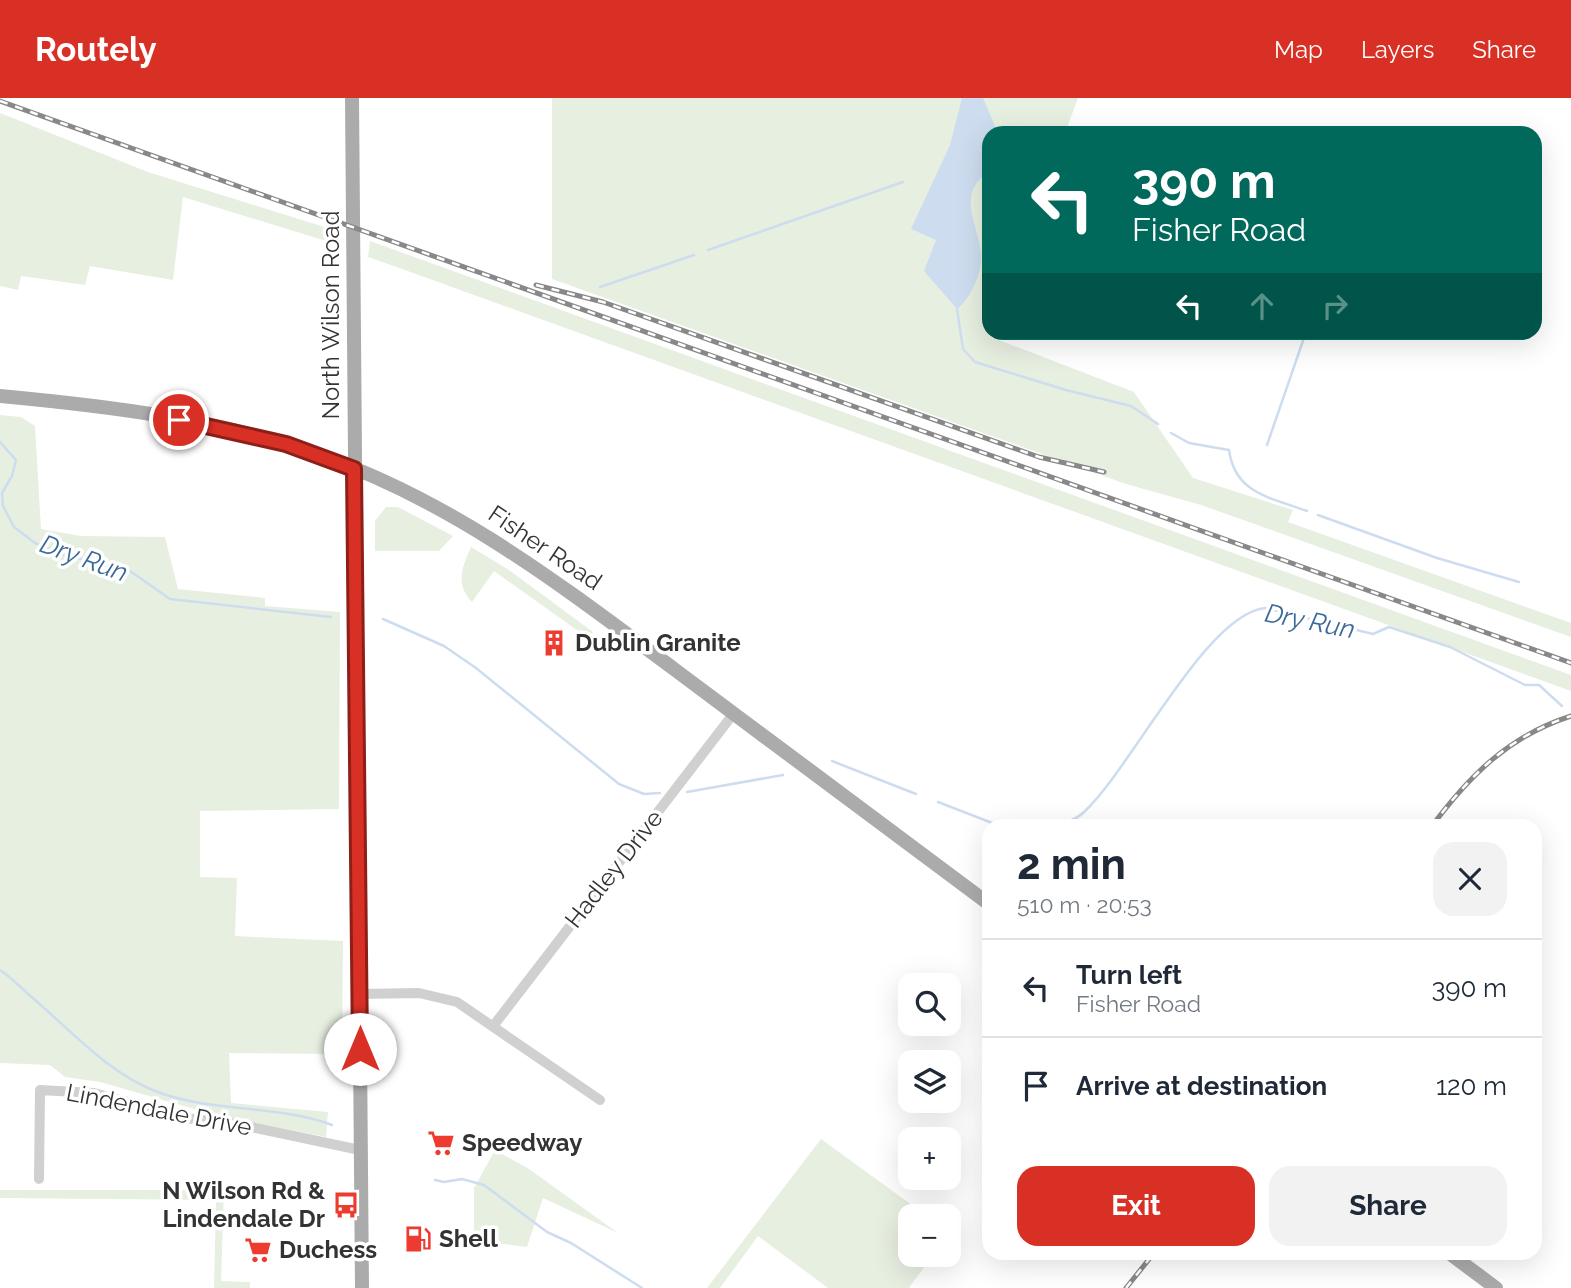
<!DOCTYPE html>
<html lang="en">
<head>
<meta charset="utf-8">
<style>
	body { margin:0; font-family:Raleway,sans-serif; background:#f2f2f3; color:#1f2937; height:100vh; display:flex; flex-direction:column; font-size:26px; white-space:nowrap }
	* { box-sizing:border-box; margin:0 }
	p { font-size:23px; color:#747a83 }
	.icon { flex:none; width:38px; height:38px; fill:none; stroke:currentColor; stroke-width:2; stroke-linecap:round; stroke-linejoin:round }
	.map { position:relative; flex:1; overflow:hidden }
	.details { position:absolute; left:982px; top:721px; width:560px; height:441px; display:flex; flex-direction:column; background:#fff; border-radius:21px; box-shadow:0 7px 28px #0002 }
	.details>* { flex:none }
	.guide { position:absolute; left:982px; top:28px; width:560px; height:214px; border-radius:21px; box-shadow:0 7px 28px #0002; background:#00695c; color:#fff; overflow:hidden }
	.tools { position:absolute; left:898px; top:875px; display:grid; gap:14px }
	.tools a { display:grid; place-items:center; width:63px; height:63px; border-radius:14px; background:#fff; box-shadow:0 7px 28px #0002; font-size:35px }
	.pin { position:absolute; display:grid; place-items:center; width:60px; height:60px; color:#fff; margin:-30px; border:4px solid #fff; border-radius:50%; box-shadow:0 2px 7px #0007 }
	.me { position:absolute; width:77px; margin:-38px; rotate:0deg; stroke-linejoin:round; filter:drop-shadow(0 0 5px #0008) }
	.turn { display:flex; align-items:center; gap:24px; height:147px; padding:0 35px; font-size:32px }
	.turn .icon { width:91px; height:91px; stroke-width:2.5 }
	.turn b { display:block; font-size:49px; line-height:60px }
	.lanes { display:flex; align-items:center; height:66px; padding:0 35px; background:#0003; justify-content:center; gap:35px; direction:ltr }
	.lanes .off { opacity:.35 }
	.round { display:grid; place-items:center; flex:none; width:74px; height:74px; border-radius:21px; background:#f2f2f3 }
	.head { display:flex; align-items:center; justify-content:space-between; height:119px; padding:0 35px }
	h1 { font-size:42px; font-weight:700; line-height:52px }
	.button { display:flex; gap:14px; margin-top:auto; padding:14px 35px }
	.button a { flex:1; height:80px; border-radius:21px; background:#d93025; color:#fff; font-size:28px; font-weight:700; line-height:80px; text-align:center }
	.button a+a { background:#f2f2f3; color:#1f2937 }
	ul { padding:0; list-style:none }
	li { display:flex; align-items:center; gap:21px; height:98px; padding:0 35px; border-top:2px solid #e0e1e3 }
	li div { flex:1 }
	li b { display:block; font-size:26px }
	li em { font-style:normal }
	header { display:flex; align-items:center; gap:42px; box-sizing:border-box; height:98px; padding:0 35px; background:#d93025; color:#fff }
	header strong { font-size:33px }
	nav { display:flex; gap:38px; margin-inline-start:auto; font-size:24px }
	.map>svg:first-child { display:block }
	.green { fill:#e7efe1 }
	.water { fill:#cdddef }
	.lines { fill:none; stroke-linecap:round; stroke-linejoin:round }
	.stream { stroke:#cdddef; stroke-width:2.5 }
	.minor { stroke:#d0d0d0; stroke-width:10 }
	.major { stroke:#ababab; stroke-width:14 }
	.rail-casing { stroke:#888; stroke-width:5 }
	.rail { stroke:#fff; stroke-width:2.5; stroke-dasharray:8; stroke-linecap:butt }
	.route-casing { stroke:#8d1f18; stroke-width:18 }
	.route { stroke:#d93025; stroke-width:12 }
	.labels { text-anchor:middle; stroke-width:7; stroke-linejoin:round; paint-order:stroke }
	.street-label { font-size:24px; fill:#333; stroke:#fff }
	.poi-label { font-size:24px; font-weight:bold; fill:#333; stroke:#fff; text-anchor:start }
	.water-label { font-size:26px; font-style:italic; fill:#3b699a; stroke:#fff }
</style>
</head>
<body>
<header>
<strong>Routely</strong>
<nav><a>Map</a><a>Layers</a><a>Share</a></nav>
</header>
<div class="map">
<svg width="1571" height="1190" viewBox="0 0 1571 1190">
	<rect width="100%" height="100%" fill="#fff"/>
	<!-- green -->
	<path class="green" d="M552 0H1078L1065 35H989L991 239 1134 294 1193 380 1293 412 1288 424 1571 525V539L1201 407 1126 386 552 181Z
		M0 15 148 74 337 133 339 147 183 99 173 182 90 168 85 187 21 178 18 192 0 188Z
		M370 143 1571 577V593L391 167 368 159Z
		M0 317 21 319 35 328 41 431 81 438 165 439 178 491 265 500V508L340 514 339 711 200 713V779L237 780 235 838 343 843 342 956 229 955 231 1005 328 1014 326 1039 219 1018 100 984 65 979 50 967 0 965Z
		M386 409H398L453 438 439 453H375V423Z
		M471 449 509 472 593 534 588 540 494 473 472 504C455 486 462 469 471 449Z
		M821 1041 927 1118H910V1157H933L909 1190H828L758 1138 720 1190H707Z
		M495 1052 529 1071 618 1135 543 1100 527 1149 474 1142V1090Z
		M0 1092H224L221 1183 250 1184V1190H214L216 1102 0 1100Z"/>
	<!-- water -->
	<path class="water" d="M962 0H983L998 35H989V74C954 96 980 128 981 158 982 176 970 201 957 211L924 173 936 142 911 131 950 47Z"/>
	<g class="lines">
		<!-- stream -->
		<path class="stream" d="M708 152 903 84
			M600 189 694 157
			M957 211 963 251 975 264 1066 292 1131 308 1158 326
			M1171 335 1189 345 1229 352C1235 396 1270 399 1307 413
			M0 344 16 362 12 378 2 395 3 408 14 429 35 445 64 457 130 473 170 501 331 519
			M1267 347 1306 234
			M1318 417 1437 460 1519 484
			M383 521 444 548 476 570 619 686 644 696 660 695
			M832 663 916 696
			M687 694 783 677
			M938 704 1000 728
			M1050 728C1062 725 1075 723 1084 714 1131 671 1206 516 1265 510L1373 536 1389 529 1450 549 1525 587H1539L1562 608
			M0 872C11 879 19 888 28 896 69 930 105 973 155 993 211 1015 276 1006 332 1027
			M435 1082 444 1084 462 1081 484 1087 547 1134 571 1145 642 1190"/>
		<!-- minor -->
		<path class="minor" d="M359 896 419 895 457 904 600 1002
			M494 927 734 615
			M39 1081 40 992 94 995 129 1004 151 1016 237 1026 360 1052"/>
		<!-- major -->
		<path class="major" d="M352 0 362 1190
			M0 298C107 308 217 321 319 357 453 403 562 488 674 571 779 649 884 727 989 806
			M1449 1155 1496 1190"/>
		<!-- rail casing -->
		<g class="rail-casing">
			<path id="rail" d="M0 3 1571 565
				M536 187 603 204 1039 359 1104 374
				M1432 728C1470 677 1509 638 1571 618
				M1126 1190 1154 1155"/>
		</g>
		<!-- rail -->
		<use href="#rail" class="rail"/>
	</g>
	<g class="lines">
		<!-- route casing -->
		<g class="route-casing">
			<path id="route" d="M179 322 286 346 354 371 360 951"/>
		</g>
		<!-- route -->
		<use href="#route" class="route"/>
	</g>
	<!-- icons -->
	<defs>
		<g id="building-bare" transform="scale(2.1)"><path d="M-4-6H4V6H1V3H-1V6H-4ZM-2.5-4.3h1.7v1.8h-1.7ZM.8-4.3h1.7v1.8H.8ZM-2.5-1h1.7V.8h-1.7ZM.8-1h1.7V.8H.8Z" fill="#ee3b30" stroke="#fff" stroke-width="2.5" paint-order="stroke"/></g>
		<g id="supermarket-bare" transform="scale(2.1)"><path d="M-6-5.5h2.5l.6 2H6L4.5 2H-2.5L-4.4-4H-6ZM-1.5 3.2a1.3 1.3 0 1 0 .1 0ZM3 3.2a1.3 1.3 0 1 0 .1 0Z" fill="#ee3b30" stroke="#fff" stroke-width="2.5" paint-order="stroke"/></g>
		<g id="bus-bare" transform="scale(2.1)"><path d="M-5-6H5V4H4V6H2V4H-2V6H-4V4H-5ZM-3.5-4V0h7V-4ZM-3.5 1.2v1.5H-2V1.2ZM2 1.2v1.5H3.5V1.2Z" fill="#ee3b30" stroke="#fff" stroke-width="2.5" paint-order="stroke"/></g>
		<g id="fuel-bare" transform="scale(2.1)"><path d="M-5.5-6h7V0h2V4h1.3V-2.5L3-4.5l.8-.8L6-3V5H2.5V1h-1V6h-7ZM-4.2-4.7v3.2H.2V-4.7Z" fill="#ee3b30" stroke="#fff" stroke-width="2.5" paint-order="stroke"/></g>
	</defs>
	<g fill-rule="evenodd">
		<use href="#building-bare" x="554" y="545"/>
		<use href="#supermarket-bare" x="441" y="1045"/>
		<use href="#bus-bare" x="346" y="1107"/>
		<use href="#fuel-bare" x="418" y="1141"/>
		<use href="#supermarket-bare" x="258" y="1152"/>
	</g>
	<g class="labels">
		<!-- street labels -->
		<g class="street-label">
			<text transform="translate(331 217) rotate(-90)" y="8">North Wilson Road</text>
			<text transform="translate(545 450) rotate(34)" y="8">Fisher Road</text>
			<text transform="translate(614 771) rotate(-52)" y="8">Hadley Drive</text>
			<text transform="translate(159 1012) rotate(11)" y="8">Lindendale Drive</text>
		</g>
		<!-- poi labels -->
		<g class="poi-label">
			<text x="575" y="553">Dublin Granite</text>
			<text x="462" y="1053">Speedway</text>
			<text x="325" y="1101" text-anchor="end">N Wilson Rd &amp;<tspan x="325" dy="28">Lindendale Dr</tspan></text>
			<text x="439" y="1149">Shell</text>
			<text x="279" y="1160">Duchess</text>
		</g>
		<!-- water labels -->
		<g class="water-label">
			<text transform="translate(84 460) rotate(20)" y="9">Dry Run</text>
			<text transform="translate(1310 523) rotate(11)" y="9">Dry Run</text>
		</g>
	</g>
</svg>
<div class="tools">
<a><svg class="icon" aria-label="search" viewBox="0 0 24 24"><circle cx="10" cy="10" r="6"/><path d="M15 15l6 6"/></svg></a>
<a><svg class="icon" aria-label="layers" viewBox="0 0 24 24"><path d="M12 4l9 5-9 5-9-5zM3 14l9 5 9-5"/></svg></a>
<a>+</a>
<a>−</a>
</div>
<div class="pin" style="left:179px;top:322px;background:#d93025"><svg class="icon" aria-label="arrive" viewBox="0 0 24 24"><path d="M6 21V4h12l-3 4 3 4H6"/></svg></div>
<svg class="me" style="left:360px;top:951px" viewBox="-20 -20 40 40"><circle r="19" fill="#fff"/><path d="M0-13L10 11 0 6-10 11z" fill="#d93025"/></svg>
<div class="guide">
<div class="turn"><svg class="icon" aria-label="left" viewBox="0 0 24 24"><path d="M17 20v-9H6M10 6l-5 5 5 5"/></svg><div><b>390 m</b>Fisher Road</div></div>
<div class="lanes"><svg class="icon" aria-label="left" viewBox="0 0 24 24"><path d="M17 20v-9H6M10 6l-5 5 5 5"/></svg><svg class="icon off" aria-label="ahead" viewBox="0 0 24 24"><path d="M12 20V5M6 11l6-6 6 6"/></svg><svg class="icon off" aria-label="right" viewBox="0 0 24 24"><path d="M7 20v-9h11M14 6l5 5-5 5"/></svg></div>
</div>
<section class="details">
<div class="head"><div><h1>2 min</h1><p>510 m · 20:53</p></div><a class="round"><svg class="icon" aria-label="close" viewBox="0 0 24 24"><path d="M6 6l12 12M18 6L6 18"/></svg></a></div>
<ul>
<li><svg class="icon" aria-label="left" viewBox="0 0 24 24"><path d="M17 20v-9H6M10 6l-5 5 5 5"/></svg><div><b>Turn left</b><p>Fisher Road</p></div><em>390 m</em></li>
<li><svg class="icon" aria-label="arrive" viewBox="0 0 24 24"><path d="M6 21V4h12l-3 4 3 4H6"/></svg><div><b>Arrive at destination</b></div><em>120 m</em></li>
</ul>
<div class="button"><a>Exit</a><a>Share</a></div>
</section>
</div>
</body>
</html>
